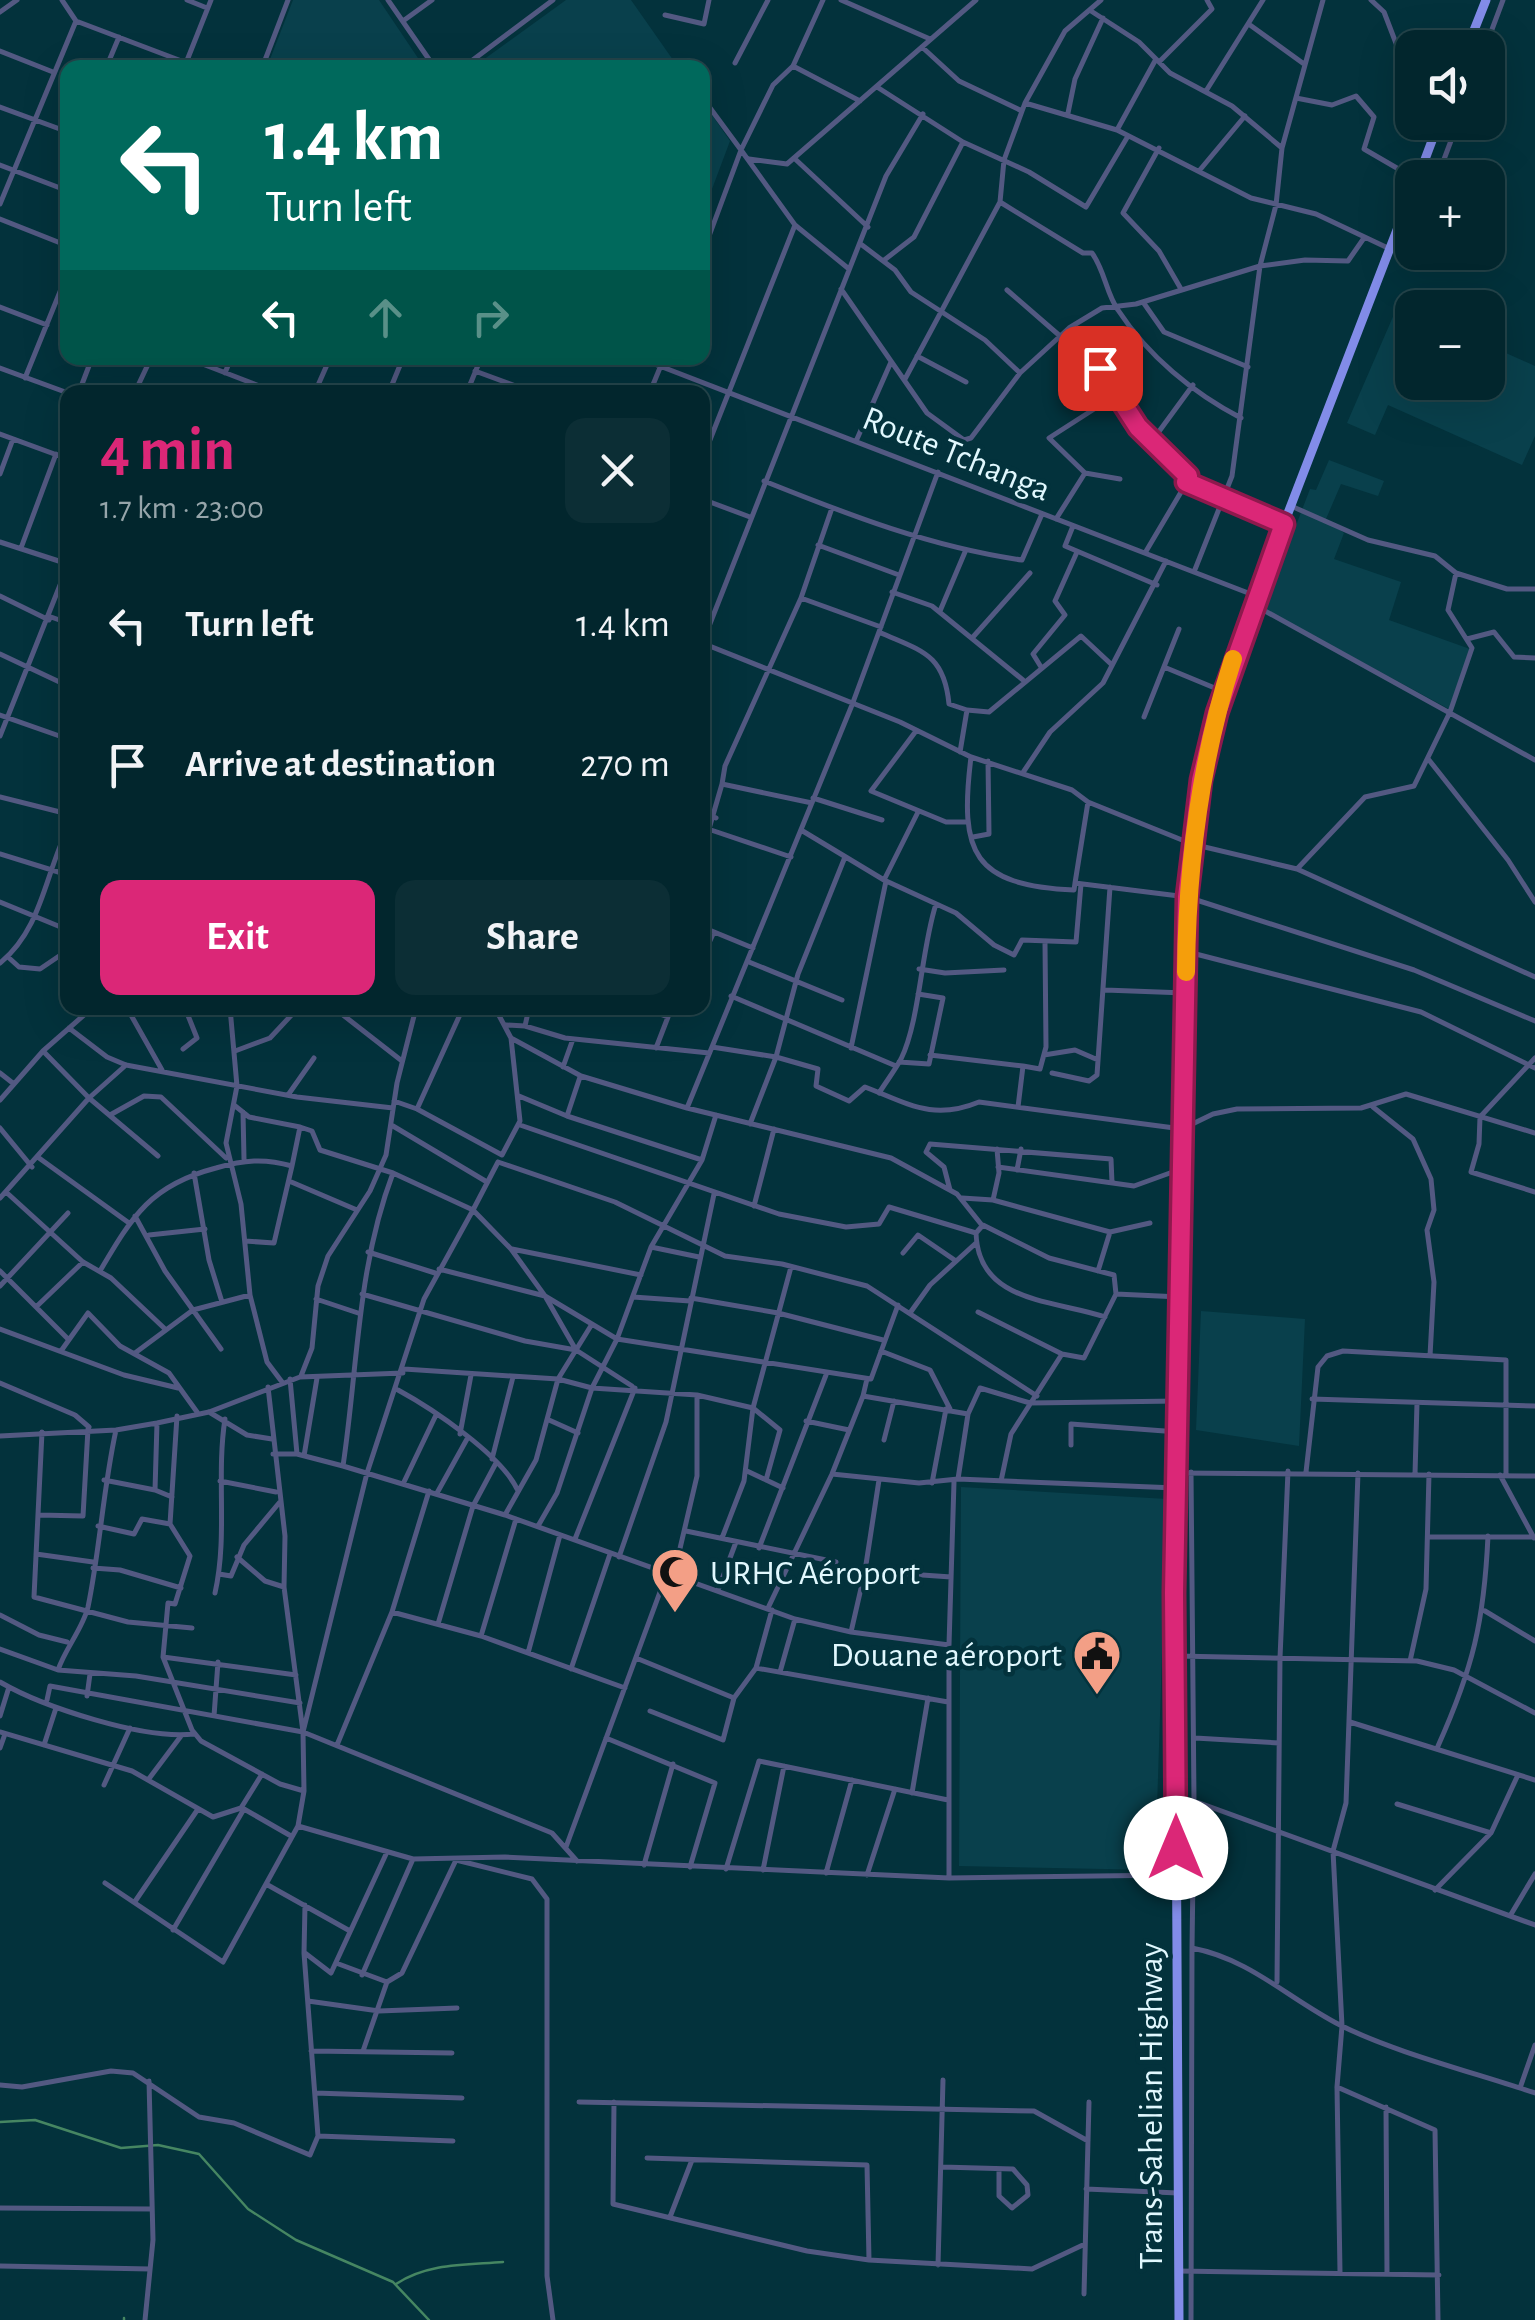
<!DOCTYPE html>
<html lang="en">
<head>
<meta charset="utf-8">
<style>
	body { margin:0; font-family:"Alegreya Sans",sans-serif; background:#0c2e35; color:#f1f3f6; height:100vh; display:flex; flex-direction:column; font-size:38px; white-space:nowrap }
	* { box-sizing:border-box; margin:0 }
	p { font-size:32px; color:#96a5aa }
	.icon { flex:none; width:55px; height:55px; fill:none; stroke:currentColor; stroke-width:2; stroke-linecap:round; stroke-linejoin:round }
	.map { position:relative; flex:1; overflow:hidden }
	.details { position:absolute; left:60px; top:385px; width:650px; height:630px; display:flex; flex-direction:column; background:#02262d; border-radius:20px; box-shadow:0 10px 40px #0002,0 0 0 2px #234349 }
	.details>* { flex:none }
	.guide { position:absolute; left:60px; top:60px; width:650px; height:305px; border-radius:20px; box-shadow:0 10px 40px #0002,0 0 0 2px #234349; background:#00695c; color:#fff; overflow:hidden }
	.fabs { position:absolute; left:1395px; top:30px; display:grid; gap:20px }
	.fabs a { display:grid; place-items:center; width:110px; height:110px; border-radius:20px; background:#02262d; box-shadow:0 10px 40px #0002,0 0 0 2px #234349; font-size:50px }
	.pin { position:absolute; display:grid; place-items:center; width:85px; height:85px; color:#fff; margin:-42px; border-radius:20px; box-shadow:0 5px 15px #0006 }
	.me { position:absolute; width:110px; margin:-55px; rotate:0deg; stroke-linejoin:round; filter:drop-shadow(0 0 8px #0008) }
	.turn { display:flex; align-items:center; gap:35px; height:210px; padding:0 40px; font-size:45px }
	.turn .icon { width:130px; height:130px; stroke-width:2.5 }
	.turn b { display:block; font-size:70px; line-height:85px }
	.lanes { display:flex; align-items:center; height:95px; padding:0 40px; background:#0003; justify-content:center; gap:50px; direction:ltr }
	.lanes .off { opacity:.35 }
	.round { display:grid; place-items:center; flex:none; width:105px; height:105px; border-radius:20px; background:#0c2e35 }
	.summary { display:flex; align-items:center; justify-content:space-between; height:170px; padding:0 40px }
	h1 { font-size:60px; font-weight:700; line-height:75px; color:#db2777 }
	.action { display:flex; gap:20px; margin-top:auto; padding:20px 40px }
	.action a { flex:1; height:115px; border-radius:20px; background:#db2777; color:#fff; font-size:40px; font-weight:700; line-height:115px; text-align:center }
	.action a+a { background:#0c2e35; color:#f1f3f6 }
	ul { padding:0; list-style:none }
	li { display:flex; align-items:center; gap:30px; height:140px; padding:0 40px }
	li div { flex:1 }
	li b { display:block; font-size:38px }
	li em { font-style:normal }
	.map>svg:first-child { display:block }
	.built { fill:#09404c }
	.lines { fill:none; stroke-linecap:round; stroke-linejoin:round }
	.stream { stroke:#468662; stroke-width:2.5 }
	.minor { stroke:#535982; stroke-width:5 }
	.trunk { stroke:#828ce9; stroke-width:9 }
	.route-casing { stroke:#8e194d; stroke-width:25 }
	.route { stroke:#db2777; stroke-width:18 }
	.slow { stroke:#f59e0b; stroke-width:18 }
	.labels { text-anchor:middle; stroke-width:9; stroke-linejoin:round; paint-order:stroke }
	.street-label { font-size:35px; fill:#e1f8fe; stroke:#03323c }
	.poi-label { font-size:35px; fill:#e1f8fe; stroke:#03323c; text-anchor:start }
</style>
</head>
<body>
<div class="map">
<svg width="1535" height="2320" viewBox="0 0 1535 2320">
	<rect width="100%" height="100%" fill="#03323c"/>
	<!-- built -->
	<path class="built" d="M293 0H379L424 67H267Z
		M566 0H631L678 67 472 68Z
		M703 102 730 141 703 213Z
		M1398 305 1412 312V382H1488V345L1535 366V436L1522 465 1388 405 1375 435 1347 423Z
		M1329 460 1384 481 1378 496 1341 484 1326 519 1344 533 1334 559 1401 582 1389 620 1470 649 1449 709 1264 609 1310 489 1316 490Z
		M1201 1311 1305 1319 1299 1446 1196 1430Z
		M961 1487 1167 1499 1155 1870 959 1866Z"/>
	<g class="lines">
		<!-- stream -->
		<path class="stream" d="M0 2122 35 2120 121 2148 158 2145 199 2154 248 2209 296 2240 393 2282 429 2320
			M396 2284C428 2263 466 2265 503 2262
			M124 2320V2318"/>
		<!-- minor -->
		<path class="minor" d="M62 0 76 21 200 68
			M187 0 207 8
			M388 0 435 68
			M841 0 930 39
			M1371 0 1384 12 1412 85
			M1091 11 1139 42 1170 73 1232 106 1282 148
			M0 12 17 0
			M665 15 704 24 709 0
			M403 21 432 0
			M1250 25 1304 64
			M922 47 959 81 1022 111
			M1485 48 1503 0
			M0 51 53 72
			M1159 62 1212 9 1207 0
			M735 63 768 0
			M680 66 681 68
			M793 66 860 101
			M106 68 119 37
			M184 68 211 0
			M262 68 288 0
			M462 68 553 0
			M877 87 963 142 1029 172 1086 207 1128 136
			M1206 91 1263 0
			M702 97 741 150 773 85 793 66 823 0
			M1296 98 1332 105 1356 96 1374 117 1364 149 1414 178
			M1025 103 1117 130 1251 198 1316 214 1390 249
			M0 107 68 132
			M1068 113 1075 79 1103 18
			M1117 130 1156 59
			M1159 148 1123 213 1159 251 1181 289
			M794 158 868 227
			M749 159 787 164 976 0
			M0 165 68 191
			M1199 171 1245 116
			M1437 178 1458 122
			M1000 202 1083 253H1092C1105 271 1106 293 1118 310 1148 356 1193 393 1241 418
			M0 204 76 21
			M0 219 68 246
			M862 245 895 270 911 292 985 340 1020 373 1069 328 1102 308 1136 304 1260 266 1305 260 1348 261 1364 238
			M702 255 741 150 795 225 849 269
			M883 261 914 237 963 142
			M841 289 927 413 964 440 971 438 1020 373
			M1007 290 1060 336
			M1143 302 1164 332 1248 367
			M0 307 47 325
			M1069 328 1138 427 1188 475 1187 482 1284 524
			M917 356 966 382
			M187 358 275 392
			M639 358 1256 596
			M0 368 68 393
			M475 371 532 392
			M225 373 231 358
			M25 378 68 272
			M905 379 1000 202 1004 160 1025 103 1065 31 1101 0
			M79 392 92 358
			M135 392 151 358
			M315 392 330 358
			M389 392 403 358
			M467 392 481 358
			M650 392 664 358
			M1116 395 1049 438 1085 473 1120 479
			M0 434 68 459
			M857 439 891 362
			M1152 441 1193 385
			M702 460 795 225
			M0 474 13 439
			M764 481C849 515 931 547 1022 560L1042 514
			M702 499 750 517
			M1291 506 1368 540 1435 556 1456 573 1507 589H1535
			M1056 519 1085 473
			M1073 526 1065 546 1157 585
			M0 542 68 564
			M818 545 899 575
			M21 548 56 454
			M1145 553 1187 482
			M1194 572 1232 476 1260 266 1276 205 1282 148 1323 0
			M892 592 932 606 1023 680
			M0 596 49 620
			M801 598 881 627
			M1256 606 1535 760
			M940 611 965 552
			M51 617 68 623
			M879 632C921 651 944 653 949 704L967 710 960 752
			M973 637 1030 573
			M1467 639 1494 632 1514 657 1535 658
			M702 643 900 722 971 757 1072 790 1088 802 1192 844 1297 869 1365 797 1414 786 1450 712 1472 648 1448 610 1456 573
			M702 644 886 176 923 114
			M0 654 68 686
			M1041 667 1033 654 1065 615 1055 601 1077 552
			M1164 667 1222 691
			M967 710 989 712 1081 636 1112 665
			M0 715 68 739
			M1144 717 1179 629
			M916 731 871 791 946 822H967
			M0 736 68 565
			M971 757C959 854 973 885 1074 890L1075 883 1187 897 1414 970 1535 1021
			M1429 760 1508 860 1535 902
			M1024 771 1050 732 1103 683 1166 561
			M722 784 725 766 801 598 832 508
			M0 797 68 814
			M813 798 882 820
			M702 811 716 818
			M711 830 791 857
			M801 830 884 880 956 913 994 945 1014 955 1022 940 1076 942 1081 884
			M973 837 989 834 988 761
			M702 853 722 784 812 803
			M0 854 68 875
			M1297 869 1535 977
			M884 880 918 812
			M1075 883 1088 802
			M0 902 68 930
			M702 927 753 948
			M1188 952 1421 1012 1535 1068
			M8 957 19 967 40 969 68 950
			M702 958 714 932
			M749 962 842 1000
			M0 963C42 929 45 874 68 828
			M919 969 945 973 1004 970
			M1105 990 1185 993
			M731 996 896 1066
			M127 1008 162 1070
			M230 1008 237 1086 226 1143 241 1204 250 1295 267 1362 282 1382
			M334 1008 402 1061
			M644 1008 668 1017 656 1048
			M506 1025 525 1026 565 1038 709 1053
			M525 1026 529 1008
			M69 1028 107 1057 126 1065 297 1097 393 1108
			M511 1038 581 1076 687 1108 852 705 938 472
			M712 1047 776 1057 818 1069 816 1086 849 1101 865 1087C909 1104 933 1121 979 1102L1182 1129 1213 1114 1237 1109 1361 1108 1406 1094 1535 1133
			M851 1048 886 881
			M183 1049 197 1038 185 1008
			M43 1051 89 1098 158 1156
			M235 1051 270 1038 298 1008
			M930 1055 1023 1066
			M1044 1055 1075 1050 1098 1060
			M1535 1058 1480 1117 1479 1144 1471 1172 1535 1192
			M899 1062 929 1064 943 998 918 994
			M563 1067 573 1039
			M0 1073 14 1084
			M1052 1073 1089 1081 1097 1075 1110 887
			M879 1093C886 1082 895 1070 901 1059 920 1020 921 950 936 904
			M288 1095 314 1058
			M519 1096 567 1116
			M0 1100 43 1051 92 1008
			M394 1101 417 1109 502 1155 520 1121 511 1038 495 1008
			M234 1105 249 1117 300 1127 292 1166
			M1018 1107 1023 1066 1040 1069 1046 1047 1045 943
			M1373 1107 1413 1139 1431 1179 1434 1210 1427 1230 1434 1282 1430 1356
			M687 1108 891 1158 957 1194 981 1224
			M417 1109 463 1008
			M243 1112 244 1159
			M110 1115 144 1096 161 1097 226 1158
			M750 1124 776 1057 798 974 845 857
			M520 1125 779 1214 846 1227 879 1224 889 1207 976 1233
			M393 1126 487 1182
			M300 1127 312 1131 320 1150 393 1173 473 1210 498 1162
			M0 1128 32 1167
			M39 1158 129 1223
			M702 1160 716 1115
			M498 1162 615 1202 725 1256 782 1264 867 1286 1037 1396
			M998 1167 1134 1186 1181 1169
			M1017 1170 1021 1149
			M194 1173 209 1260 222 1302
			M289 1181 357 1210
			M950 1190 944 1167 926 1152 930 1144 1111 1159 1112 1183
			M6 1192 83 1262 111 1278 164 1328
			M0 1198 89 1098 126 1065
			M962 1198 993 1200 999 1173 997 1149
			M993 1200 1110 1232 1098 1271
			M754 1206 774 1129
			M135 1216 165 1271 221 1349
			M1110 1232 1150 1223
			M976 1233 983 1225 1049 1258 1114 1275 1116 1294
			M976 1233C978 1304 1056 1300 1105 1317
			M149 1235 205 1229
			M651 1247 699 1257
			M512 1249 641 1275
			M368 1252 435 1273
			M903 1253 918 1235 956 1261
			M439 1269 545 1296 576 1350 632 1386
			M0 1271 68 1339
			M100 1271C133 1215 151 1185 216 1168 244 1160 264 1158 292 1166L274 1243 245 1241
			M0 1286 68 1213
			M362 1294 525 1341 576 1350
			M633 1297 690 1301
			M691 1298 778 1313 883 1340
			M316 1299 358 1313
			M36 1307 83 1262
			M978 1312 1062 1354 1011 1434 1001 1481
			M910 1313 930 1285 976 1243
			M0 1329 124 1375 178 1388
			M61 1351 88 1313 120 1346 169 1373 197 1412
			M881 1351 930 1370 950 1409
			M135 1353 193 1310 250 1295
			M1062 1354 1084 1358 1116 1294 1180 1297
			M404 1369 558 1379 592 1388 697 1395 753 1408 780 1430 766 1480
			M301 1376 312 1348 318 1286 328 1256 370 1191 386 1155 397 1083 416 1008
			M290 1379 297 1454
			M867 1379 863 1396 968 1414 958 1479
			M0 1383 75 1415 89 1427
			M398 1390C433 1409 501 1455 517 1489
			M1312 1399 1535 1406
			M209 1412 247 1435 272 1439
			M968 1414 980 1388 1030 1403 1178 1401
			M177 1416 170 1524 190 1556 175 1604 168 1603 163 1657 192 1730 201 1741 280 1784 304 1791
			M549 1420 578 1433
			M806 1421 849 1430
			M157 1423 155 1490 172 1497
			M42 1432 34 1597 128 1622 192 1628
			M460 1434 471 1375
			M0 1436 116 1430 157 1423 209 1412 300 1377 403 1373
			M884 1440 894 1401
			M1071 1445V1424L1178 1432
			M273 1454H297L343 1466 505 1515 795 1619 851 1632 949 1645
			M304 1456 317 1378
			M492 1459 513 1377
			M343 1466C358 1366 357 1268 393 1173
			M747 1471 783 1488
			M1191 1472 1194 1801
			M1306 1472 1318 1367 1327 1356 1343 1351 1506 1360V1475
			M1178 1473 1535 1476
			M832 1474 919 1483 958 1479 1176 1488
			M1415 1474 1417 1403
			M1500 1475 1534 1538
			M104 1480 155 1490
			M220 1481 276 1492
			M954 1482 949 1645V1878L1176 1875
			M932 1483 946 1409
			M403 1484 436 1415
			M437 1493 467 1439
			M39 1515 83 1516 88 1429
			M505 1515 536 1460 558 1379 592 1324
			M98 1526 134 1534 142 1519 170 1524
			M538 1526 557 1493 592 1388 617 1339 651 1247 702 1160 567 1116 580 1077
			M686 1531 836 1562
			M1428 1537H1535
			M722 1538 744 1481 753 1408 791 1267
			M575 1539 635 1388
			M759 1548 826 1375
			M36 1554 93 1562
			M237 1557 265 1581 284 1587
			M619 1557 666 1422 714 1194
			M93 1568 120 1570 181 1588
			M865 1571 879 1480
			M219 1574 231 1576 244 1545 279 1503
			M674 1574 697 1476V1395
			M718 1590 736 1542
			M215 1593C228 1536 216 1476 225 1419
			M768 1608 832 1474 863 1396
			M772 1610 756 1668 948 1702
			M1485 1611 1535 1641
			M392 1612 481 1636 625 1688
			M0 1615 39 1635 67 1642
			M438 1624 473 1506 496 1463
			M851 1632 865 1571 951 1577
			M481 1636 516 1519
			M0 1649 58 1670 136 1676 300 1703
			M528 1653 560 1535
			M1177 1656 1417 1661 1454 1670 1535 1713
			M163 1657 296 1675
			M636 1658 734 1698
			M1410 1661 1426 1589 1429 1474
			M571 1669 610 1554
			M58 1670C65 1649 83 1628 88 1607 100 1549 103 1489 116 1430
			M780 1672 795 1619
			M0 1682C43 1707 144 1740 194 1734
			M87 1696 90 1674
			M47 1700 50 1686 303 1732 552 1833 577 1861
			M650 1711 723 1740 734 1698 756 1668
			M0 1716 9 1687
			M214 1716 218 1662
			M1350 1722 1535 1780
			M0 1732 132 1771 213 1817 241 1808 262 1774
			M303 1732 367 1473 424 1299 473 1210 511 1249 545 1296 617 1339 871 1379 898 1305
			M606 1738 715 1783 690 1867
			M1195 1738 1279 1743
			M44 1745 56 1708
			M337 1745 392 1612 429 1491
			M1438 1746C1473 1668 1484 1622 1488 1536
			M0 1748 5 1734
			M148 1780 181 1736
			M104 1785 130 1728
			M912 1793 928 1698
			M1397 1804 1491 1833
			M244 1809 291 1836
			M298 1826 413 1859 505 1857 949 1878
			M566 1847 667 1573
			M644 1865 673 1764
			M726 1869 759 1761 948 1800
			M763 1870 784 1766
			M826 1873 852 1780
			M867 1875 895 1789
			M105 1883 223 1962 298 1826 304 1791 303 1732 284 1587 285 1536 268 1387
			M266 1884 350 1931
			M1435 1890 1491 1833 1517 1777
			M136 1900 198 1809
			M1510 1916 1535 1874
			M1535 1925 1194 1801 1192 1948C1250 1959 1289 1999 1340 2025 1393 2052 1476 2073 1535 2093
			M173 1930 244 1809
			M305 1953 331 1973 387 1852
			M336 1963 387 1982 363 2051
			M362 1975 413 1859
			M387 1982 402 1973 456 1860 532 1879 547 1899V2276L553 2320
			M1277 1982 1280 1658 1288 1471
			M308 2001 379 2011 457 2008
			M311 2051 452 2053
			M0 2085 22 2087 111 2071 133 2073 199 2117 234 2123 310 2155 318 2136 304 1953 305 1905
			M1337 2087 1435 2130 1438 2320
			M1520 2088 1535 2045
			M315 2093 462 2098
			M579 2102 1034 2111 1088 2141
			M614 2102 613 2204 807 2251 869 2260 1032 2269 1085 2244
			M1386 2107 1387 2274
			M318 2136 453 2141
			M647 2158 867 2165 869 2260
			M942 2167 1013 2169 1027 2185 1028 2195 1012 2208 999 2196V2169
			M1086 2189 1178 2193
			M0 2208 152 2209
			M670 2217 692 2160
			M938 2265 943 2080
			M0 2266 150 2269
			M1178 2271 1439 2275
			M1340 2273 1337 2087 1342 2026 1333 1851 1346 1803 1358 1473
			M1084 2294 1089 2102
			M145 2320 153 2240 149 2081
			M1191 2320 1192 1948"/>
		<!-- trunk -->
		<path class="trunk" d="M1467 48 1486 0
			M1418 178 1439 122
			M1179 2320 1175 1593 1187 897C1202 737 1246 622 1303 474 1339 380 1376 285 1412 191"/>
	</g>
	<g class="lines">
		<!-- route casing -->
		<g class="route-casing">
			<path id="route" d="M1100 368 1138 427 1188 476 1186 482 1284 524 1217 713 1201 780 1187 897 1174 1593 1176 1848"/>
		</g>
		<!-- route -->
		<use href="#route" class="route"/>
		<!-- slow -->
		<path class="slow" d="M1186 972C1187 865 1200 761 1233 659"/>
	</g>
	<!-- icons -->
	<defs>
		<g id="mosque-pin" transform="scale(2.5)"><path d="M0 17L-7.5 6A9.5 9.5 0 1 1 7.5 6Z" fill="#f39f86" stroke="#03323c"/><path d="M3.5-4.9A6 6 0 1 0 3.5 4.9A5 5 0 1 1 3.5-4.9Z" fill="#111"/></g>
		<g id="civic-pin" transform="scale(2.5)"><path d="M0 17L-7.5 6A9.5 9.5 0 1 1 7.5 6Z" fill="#f39f86" stroke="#03323c"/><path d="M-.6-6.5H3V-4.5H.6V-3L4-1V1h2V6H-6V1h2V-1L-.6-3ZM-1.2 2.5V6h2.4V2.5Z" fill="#111"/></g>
	</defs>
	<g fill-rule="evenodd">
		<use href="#mosque-pin" x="675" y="1572"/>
		<use href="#civic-pin" x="1097" y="1654"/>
	</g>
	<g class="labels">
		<!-- street labels -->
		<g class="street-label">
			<text transform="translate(957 453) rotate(22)" y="12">Route Tchanga</text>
			<text transform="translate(1150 2106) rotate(-90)" y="12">Trans-Sahelian Highway</text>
		</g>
		<!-- poi labels -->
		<g class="poi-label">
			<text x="710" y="1584">URHC Aéroport</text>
			<text x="1062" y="1666" text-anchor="end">Douane aéroport</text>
		</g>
	</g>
</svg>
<div class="fabs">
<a><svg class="icon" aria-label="sound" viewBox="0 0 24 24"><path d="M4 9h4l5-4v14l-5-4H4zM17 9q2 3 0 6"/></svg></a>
<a>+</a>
<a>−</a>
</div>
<div class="pin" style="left:1100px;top:368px;background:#d93025"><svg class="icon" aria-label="arrive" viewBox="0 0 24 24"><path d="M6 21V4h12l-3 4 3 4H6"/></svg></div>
<svg class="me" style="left:1176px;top:1848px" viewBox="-20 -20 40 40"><circle r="19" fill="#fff"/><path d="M0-13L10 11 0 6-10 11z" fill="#db2777"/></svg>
<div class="guide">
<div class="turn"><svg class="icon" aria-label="left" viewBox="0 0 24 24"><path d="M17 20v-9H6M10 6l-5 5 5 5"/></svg><div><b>1.4 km</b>Turn left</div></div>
<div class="lanes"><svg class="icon" aria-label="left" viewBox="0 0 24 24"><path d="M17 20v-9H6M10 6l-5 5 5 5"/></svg><svg class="icon off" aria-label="ahead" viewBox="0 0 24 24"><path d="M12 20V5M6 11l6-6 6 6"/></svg><svg class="icon off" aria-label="right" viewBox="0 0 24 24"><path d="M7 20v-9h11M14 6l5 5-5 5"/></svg></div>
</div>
<section class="details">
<div class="summary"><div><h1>4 min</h1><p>1.7 km · 23:00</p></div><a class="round"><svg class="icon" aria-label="close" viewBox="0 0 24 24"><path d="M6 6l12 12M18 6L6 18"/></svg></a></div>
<ul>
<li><svg class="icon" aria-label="left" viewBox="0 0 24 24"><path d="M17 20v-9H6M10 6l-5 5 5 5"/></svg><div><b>Turn left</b></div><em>1.4 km</em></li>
<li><svg class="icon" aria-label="arrive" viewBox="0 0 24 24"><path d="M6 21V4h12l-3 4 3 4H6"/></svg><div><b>Arrive at destination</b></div><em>270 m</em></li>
</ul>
<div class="action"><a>Exit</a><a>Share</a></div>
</section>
</div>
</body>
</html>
